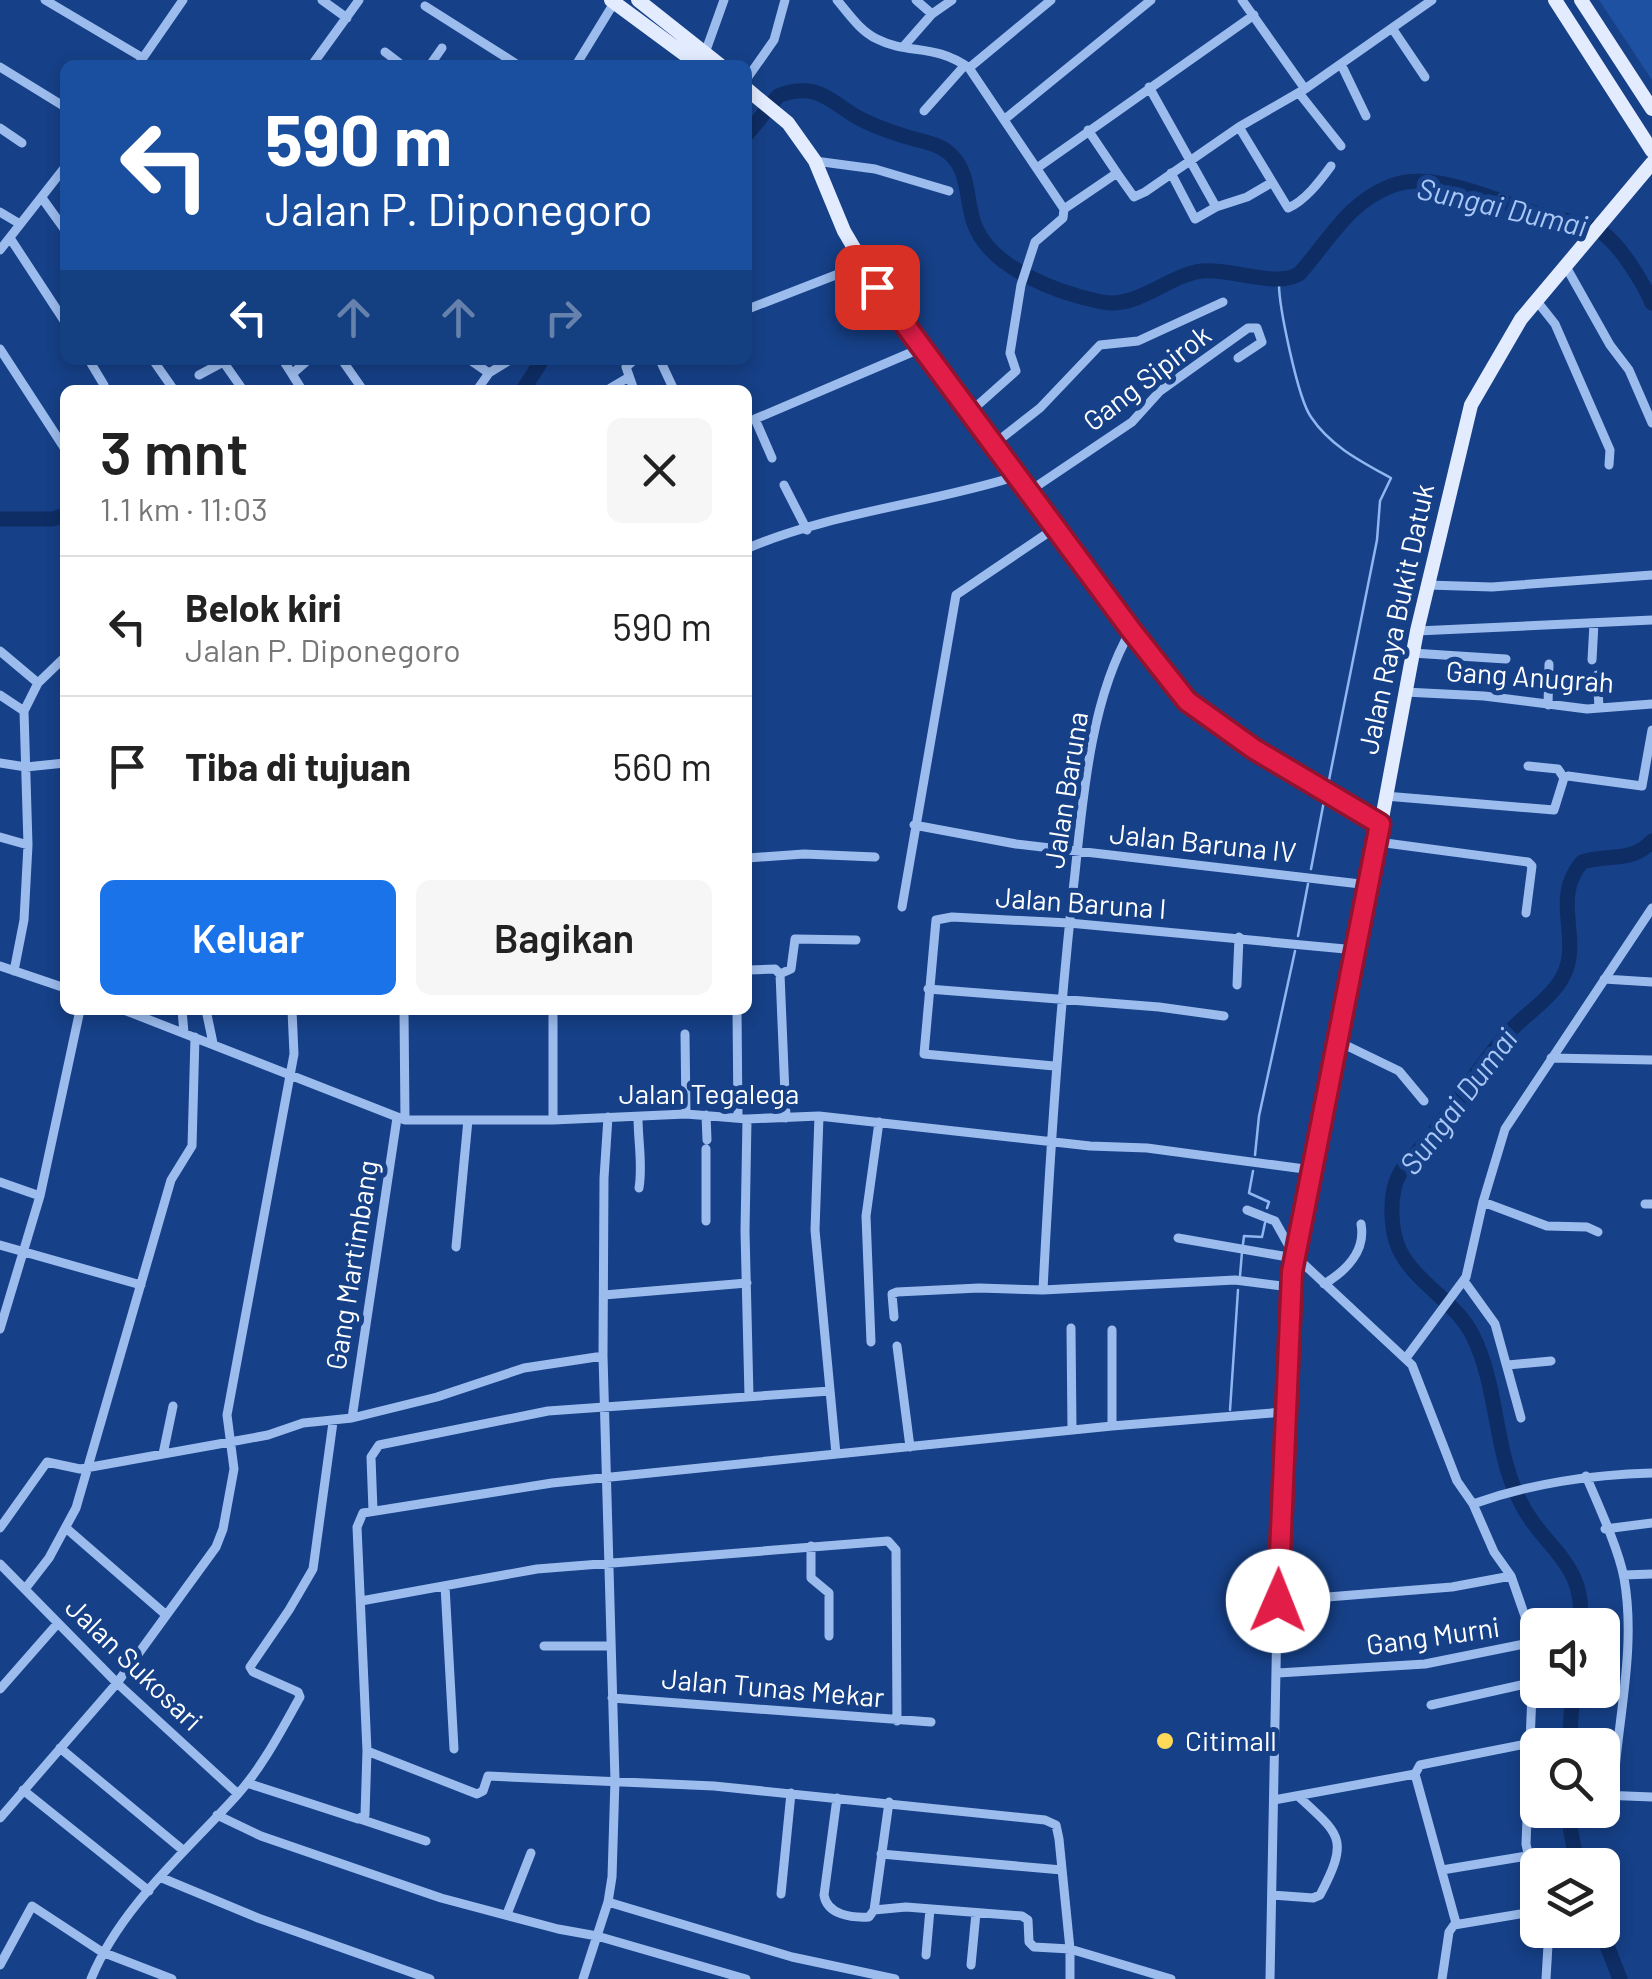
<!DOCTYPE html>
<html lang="id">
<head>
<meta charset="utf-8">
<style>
	body { margin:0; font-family:Barlow,sans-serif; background:#f6f6f6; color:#222; height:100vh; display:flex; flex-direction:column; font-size:38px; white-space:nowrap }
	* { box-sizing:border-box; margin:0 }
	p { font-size:32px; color:#767676 }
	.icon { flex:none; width:55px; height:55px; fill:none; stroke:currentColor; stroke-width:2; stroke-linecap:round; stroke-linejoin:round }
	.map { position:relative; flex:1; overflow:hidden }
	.panel { position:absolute; left:60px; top:385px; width:692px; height:630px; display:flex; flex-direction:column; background:#fff; border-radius:15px; box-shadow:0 5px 15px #0003 }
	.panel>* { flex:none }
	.banner { position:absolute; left:60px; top:60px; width:692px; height:305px; border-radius:15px; box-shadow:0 5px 15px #0003; background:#1a4fa0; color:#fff; overflow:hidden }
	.fabs { position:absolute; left:1520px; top:1608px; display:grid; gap:20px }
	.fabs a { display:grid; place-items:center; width:100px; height:100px; border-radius:15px; background:#fff; box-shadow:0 5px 15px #0003; font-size:50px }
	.pin { position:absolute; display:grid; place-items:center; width:85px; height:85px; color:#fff; margin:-42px; border-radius:20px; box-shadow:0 5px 15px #0006 }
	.me { position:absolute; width:110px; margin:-55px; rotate:1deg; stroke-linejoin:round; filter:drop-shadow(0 0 8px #0008) }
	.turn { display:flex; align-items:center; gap:35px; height:210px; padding:0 40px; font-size:45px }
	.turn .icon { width:130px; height:130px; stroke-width:2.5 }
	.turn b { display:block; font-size:70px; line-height:85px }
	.lanes { display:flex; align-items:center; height:95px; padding:0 40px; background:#0003; justify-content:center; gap:50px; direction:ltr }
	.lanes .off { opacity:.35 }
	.round { display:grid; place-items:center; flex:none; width:105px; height:105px; border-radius:15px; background:#f6f6f6 }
	.headline { display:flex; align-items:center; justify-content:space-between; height:170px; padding:0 40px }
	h1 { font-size:60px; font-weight:600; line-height:75px }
	.primary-button { display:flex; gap:20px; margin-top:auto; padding:20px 40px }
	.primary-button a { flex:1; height:115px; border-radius:15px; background:#1a73e8; color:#fff; font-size:40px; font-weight:600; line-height:115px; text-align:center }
	.primary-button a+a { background:#f6f6f6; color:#222 }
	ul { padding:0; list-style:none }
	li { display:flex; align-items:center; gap:30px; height:140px; padding:0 40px; border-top:2px solid #e0e0e0 }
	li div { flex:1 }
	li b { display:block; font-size:38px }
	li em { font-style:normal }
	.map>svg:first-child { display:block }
	.green { fill:#1e51a1 }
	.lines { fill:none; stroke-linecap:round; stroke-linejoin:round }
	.stream { stroke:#8fb6f1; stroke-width:2.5 }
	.river { stroke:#0e2d64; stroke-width:15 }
	.street { stroke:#9cbcee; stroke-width:9 }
	.primary { stroke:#e3ecff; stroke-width:14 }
	.route-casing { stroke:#92132f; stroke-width:25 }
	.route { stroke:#e11d48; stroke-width:18 }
	.poi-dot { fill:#ffda59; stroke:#164087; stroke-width:4 }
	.labels { text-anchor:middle; stroke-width:10; stroke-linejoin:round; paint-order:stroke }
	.street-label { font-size:28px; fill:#fff; stroke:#164087 }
	.poi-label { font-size:28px; fill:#fff; stroke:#164087; text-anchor:start }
	.water-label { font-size:30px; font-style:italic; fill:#a8c6f6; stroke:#164087 }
</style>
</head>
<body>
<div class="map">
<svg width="1652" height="1979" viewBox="0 0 1652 1979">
	<rect width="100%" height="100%" fill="#164087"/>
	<!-- green -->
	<path class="green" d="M1599 0H1652V80Z"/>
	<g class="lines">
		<!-- stream -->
		<path class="stream" d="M1279 281C1278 304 1298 399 1311 417 1330 446 1362 462 1391 478L1380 501 1377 540 1328 785
			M1311 869 1324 801
			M1298 936 1308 884
			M1255 1155 1259 1116 1295 951
			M1253 1171 1249 1193 1269 1202 1267 1208
			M1243 1244 1244 1236 1262 1237 1265 1223
			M1240 1276 1242 1252
			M1230 1410 1238 1290"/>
		<!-- river -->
		<path class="river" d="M748 133 778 96C787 92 798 90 808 91 826 93 840 107 855 116 869 124 888 131 904 136 921 142 939 142 952 156 969 173 966 198 973 220 987 268 1058 293 1102 302 1138 309 1168 275 1202 271 1232 268 1275 288 1299 274 1329 241 1347 203 1391 186 1433 169 1498 202 1539 214 1557 220 1581 221 1598 230 1618 241 1643 282 1652 303
			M523 390 542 360
			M0 519H53L65 515
			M1580 1625C1587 1562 1544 1550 1520 1501 1493 1448 1499 1387 1472 1334 1455 1301 1415 1283 1399 1249 1390 1229 1389 1194 1399 1175 1407 1159 1423 1148 1433 1134 1460 1100 1481 1062 1510 1031 1526 1014 1546 1002 1559 983 1587 943 1548 902 1582 862 1608 854 1632 863 1652 841
			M1569 1745 1573 1690
			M1567 1810 1577 1865
			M1601 1930 1620 1979"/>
		<!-- street -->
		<path class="street" d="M45 0 143 58
			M322 0 347 18
			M837 0C849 14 860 31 877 39 908 55 934 43 969 68L1064 209
			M916 0 932 14
			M1242 0 1305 89 1432 0
			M425 6 518 65
			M1392 28 1425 77
			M903 47 932 14 952 0
			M385 52 402 65
			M705 53 724 0
			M1341 64 1366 116
			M138 65 183 0
			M312 65 359 0
			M430 65 442 48
			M576 65 614 3
			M0 67 65 107
			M969 68 1051 0
			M748 77 774 40 785 0
			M1149 87 1216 207 1247 197 1271 183
			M1299 93 1341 146
			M924 111 965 65
			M1005 119 1151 0
			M1239 127 1288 208C1305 201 1320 181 1331 166
			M0 128 22 143
			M1088 130 1117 173
			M815 161 875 169 949 191
			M1037 168 1254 15
			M1171 173 1195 219 1216 207
			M42 198 65 230
			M0 212 20 224
			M10 238 65 322
			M0 250 65 167
			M1565 265 1610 345 1629 370 1652 423
			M1536 300 1555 324 1610 450 1609 465
			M748 309 864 264
			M0 349 65 449
			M89 360 104 385
			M153 360 174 390
			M222 360 243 390
			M283 360 292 374 308 360
			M342 360 363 390
			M470 360 489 373
			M634 360 626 367 634 390
			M660 360 674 390
			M292 374 302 390
			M199 375 227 360
			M477 390 489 373 510 360
			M607 390 629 377
			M970 412 1016 371 1010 353 1021 285 1035 242 1063 218 1064 209 1117 173 1134 197 1145 192 1239 127 1305 89
			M994 444 1040 408 1100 345 1138 341 1223 302
			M772 458 755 419 924 347
			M784 485 807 530
			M1028 492 1132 422 1160 391 1248 328H1257L1262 342 1238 358
			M748 548C833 512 928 504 1017 476
			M1427 585 1492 587 1652 575
			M1417 631 1652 620
			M0 651 38 683
			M1412 653 1506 659
			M1592 660 1594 623
			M1597 675 1599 707
			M1405 692 1484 696 1587 709 1652 704
			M0 695 24 711
			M1548 705 1549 664
			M0 763 26 767 65 763
			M1528 766 1558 769 1564 778
			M1385 796 1554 810 1564 778 1568 776 1642 786 1652 730
			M914 825 1016 844 1369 885
			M0 837 28 845
			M1378 842 1528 862 1532 866 1526 913
			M748 858 804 854 875 857
			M902 907 956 595 1055 528
			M0 966 65 988
			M748 970 775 969 780 974 786 1118
			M14 971 24 920 28 845 24 711 38 683 65 657
			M780 974 791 969 795 939 856 940
			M1604 979 1652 982
			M1237 985 1239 937
			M928 989 1159 1007 1224 1016
			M124 1010 405 1120H553L686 1114 747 1119 819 1116 1090 1146 1147 1148 1312 1170
			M182 1010 184 1033
			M206 1010 213 1043
			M404 1010 405 1120
			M737 1010 738 1117
			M685 1034 686 1114
			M1337 1041 1399 1071 1424 1101
			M1551 1058 1652 1060
			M1054 1066 924 1054 936 920 952 917 1069 923 1356 950
			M706 1115 707 1140
			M819 1116 815 1230 836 1454
			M638 1117C638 1142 643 1165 639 1188
			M747 1119 745 1231 749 1396
			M553 1120V1010
			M0 1182 40 1196
			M1483 1202 1547 1226 1587 1227 1598 1232
			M1645 1204H1652
			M1247 1210 1275 1221 1294 1255 1412 1365 1457 1481 1473 1504 1494 1552 1511 1576 1534 1642 1526 1844 1538 1901
			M706 1221V1149
			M1178 1238 1294 1258
			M0 1245 141 1285
			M456 1247 468 1120
			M1464 1281 1495 1324 1521 1418
			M1324 1284C1346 1271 1366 1251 1361 1224
			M1043 1290C1050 1151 1059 1012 1075 873 1083 796 1091 698 1131 630
			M604 1295 747 1283
			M894 1317 892 1294 897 1292 979 1288 1043 1290 1235 1280 1290 1287
			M1071 1328 1072 1430
			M0 1329 40 1196 80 1010
			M1112 1330V1426
			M871 1342 866 1216 879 1122
			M897 1346 910 1447
			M1406 1358 1466 1277 1483 1202 1505 1129 1652 908
			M1508 1365 1551 1361
			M352 1418 397 1118
			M163 1454 173 1406
			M1586 1476C1598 1504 1619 1550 1624 1578 1637 1650 1616 1726 1613 1796
			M1473 1504C1533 1483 1589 1475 1652 1473
			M373 1511 371 1457 379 1445 548 1411 830 1391
			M0 1528 47 1462 80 1469 230 1442 268 1435 303 1423 352 1418 437 1397 524 1368 603 1356
			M66 1528 165 1614
			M1605 1529 1652 1523
			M811 1546V1578L829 1593V1636
			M0 1564 117 1683 238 1794
			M1624 1575 1652 1574
			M445 1586 454 1749
			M25 1589 49 1558 76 1508 171 1180 192 1146 195 1037
			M361 1601 537 1569 888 1541 896 1550 897 1721
			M1278 1601 1452 1587 1511 1576
			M544 1646H609
			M1278 1673 1425 1664 1534 1642
			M0 1689 58 1623
			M612 1698 931 1722
			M1431 1705 1534 1682
			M60 1748 184 1851
			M367 1751 477 1794 483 1791 488 1776 714 1786 1045 1820 1056 1825 1059 1839 1070 1949V1979
			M1415 1774 1456 1923
			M247 1783 358 1819 365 1815 367 1751 357 1527 363 1513 552 1483 1112 1426 1284 1412
			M23 1790 149 1891
			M1602 1795 1652 1797
			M837 1798 824 1895C827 1915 852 1918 869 1917L874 1910 906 1907 1022 1916 1028 1920 1029 1942 1034 1947 1070 1949 1171 1979
			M1274 1800 1415 1774 1420 1765 1531 1743
			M217 1815 261 1836 441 1898 558 1929 597 1936 746 1979
			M0 1818 117 1683 216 1547 223 1529 234 1469 227 1415 294 1054 292 1010
			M360 1819 426 1841
			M881 1854 1062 1870
			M1442 1870 1527 1856
			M162 1878 258 1918 430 1979
			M781 1894 791 1793
			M1272 1895 1313 1898 1320 1895C1350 1838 1340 1835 1298 1796
			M608 1902 792 1957 895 1979
			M874 1910 889 1802
			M507 1914 531 1853
			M1544 1930 1548 1945 1546 1979
			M926 1955 930 1909
			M0 1965 32 1906 102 1952 172 1979
			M971 1965 976 1913
			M91 1979C121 1906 186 1852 238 1794 263 1766 282 1729 300 1697L298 1692 253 1672 250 1667 289 1610 313 1569 333 1422
			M583 1979 608 1902 612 1877 615 1780 603 1356 604 1178 608 1117
			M1270 1979 1278 1567 1290 1287 1381 824
			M1442 1979 1449 1932 1454 1925 1538 1911"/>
		<!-- primary -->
		<path class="primary" d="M611 0 699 65
			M638 0 720 65
			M1555 0 1652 151
			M1581 0 1652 109
			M748 90 788 123 815 161 844 231 877 287 1174 685 1211 721 1381 824 1417 631 1471 405 1521 319 1652 163"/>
	</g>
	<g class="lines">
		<!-- route casing -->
		<g class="route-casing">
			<path id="route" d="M877 287 1131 630 1187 701 1254 749 1380 824 1292 1272 1278 1601"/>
		</g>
		<!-- route -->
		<use href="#route" class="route"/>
	</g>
	<!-- markers -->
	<circle class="poi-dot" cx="1165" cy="1741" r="10"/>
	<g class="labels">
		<!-- street labels -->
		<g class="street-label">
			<text transform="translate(1147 378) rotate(-38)" y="10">Gang Sipirok</text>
			<text transform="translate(1396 619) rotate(-78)" y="10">Jalan Raya Bukit Datuk</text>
			<text transform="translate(1530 677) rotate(4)" y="10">Gang Anugrah</text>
			<text transform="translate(1066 790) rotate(-81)" y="10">Jalan Baruna</text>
			<text transform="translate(1203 843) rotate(6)" y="10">Jalan Baruna IV</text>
			<text transform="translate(1081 903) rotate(4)" y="10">Jalan Baruna I</text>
			<text x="709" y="1104">Jalan Tegalega</text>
			<text transform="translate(352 1265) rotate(-81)" y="10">Gang Martimbang</text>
			<text transform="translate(1433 1636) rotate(-8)" y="10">Gang Murni</text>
			<text transform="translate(134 1664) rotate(44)" y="10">Jalan Sukosari</text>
			<text transform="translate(773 1688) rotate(5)" y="10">Jalan Tunas Mekar</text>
		</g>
		<!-- poi labels -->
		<g class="poi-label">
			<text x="1185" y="1751">Citimall</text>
		</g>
		<!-- water labels -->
		<g class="water-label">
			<text transform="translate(1502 208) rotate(13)" y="10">Sungai Dumai</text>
			<text transform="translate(1459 1102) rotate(-53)" y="10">Sungai Dumai</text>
		</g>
	</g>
</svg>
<div class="fabs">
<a><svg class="icon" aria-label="sound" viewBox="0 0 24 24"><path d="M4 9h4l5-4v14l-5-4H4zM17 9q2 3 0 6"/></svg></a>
<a><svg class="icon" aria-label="search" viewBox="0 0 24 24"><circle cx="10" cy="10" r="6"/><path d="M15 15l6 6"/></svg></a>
<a><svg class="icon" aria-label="layers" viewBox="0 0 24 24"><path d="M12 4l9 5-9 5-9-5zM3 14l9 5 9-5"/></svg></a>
</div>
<div class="pin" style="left:877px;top:287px;background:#d93025"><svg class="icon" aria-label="arrive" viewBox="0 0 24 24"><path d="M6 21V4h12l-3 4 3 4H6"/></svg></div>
<svg class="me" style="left:1278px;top:1601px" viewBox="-20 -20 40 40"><circle r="19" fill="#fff"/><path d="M0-13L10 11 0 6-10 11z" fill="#e11d48"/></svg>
<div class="banner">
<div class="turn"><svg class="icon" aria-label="left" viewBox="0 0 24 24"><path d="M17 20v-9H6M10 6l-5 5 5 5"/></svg><div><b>590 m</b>Jalan P. Diponegoro</div></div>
<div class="lanes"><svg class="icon" aria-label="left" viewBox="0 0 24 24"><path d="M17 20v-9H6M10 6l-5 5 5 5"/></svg><svg class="icon off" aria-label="ahead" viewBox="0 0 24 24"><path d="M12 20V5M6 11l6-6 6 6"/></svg><svg class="icon off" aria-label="ahead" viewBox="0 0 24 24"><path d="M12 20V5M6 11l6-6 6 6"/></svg><svg class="icon off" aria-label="right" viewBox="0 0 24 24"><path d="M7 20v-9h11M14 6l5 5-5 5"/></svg></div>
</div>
<section class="panel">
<div class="headline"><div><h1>3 mnt</h1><p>1.1 km · 11:03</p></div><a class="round"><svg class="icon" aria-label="close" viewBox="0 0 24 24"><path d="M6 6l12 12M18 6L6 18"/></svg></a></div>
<ul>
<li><svg class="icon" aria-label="left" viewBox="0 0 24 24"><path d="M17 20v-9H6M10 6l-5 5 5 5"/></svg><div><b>Belok kiri</b><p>Jalan P. Diponegoro</p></div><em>590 m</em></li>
<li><svg class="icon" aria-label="arrive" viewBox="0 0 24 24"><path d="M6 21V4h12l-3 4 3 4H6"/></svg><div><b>Tiba di tujuan</b></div><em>560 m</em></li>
</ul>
<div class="primary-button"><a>Keluar</a><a>Bagikan</a></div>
</section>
</div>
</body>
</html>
